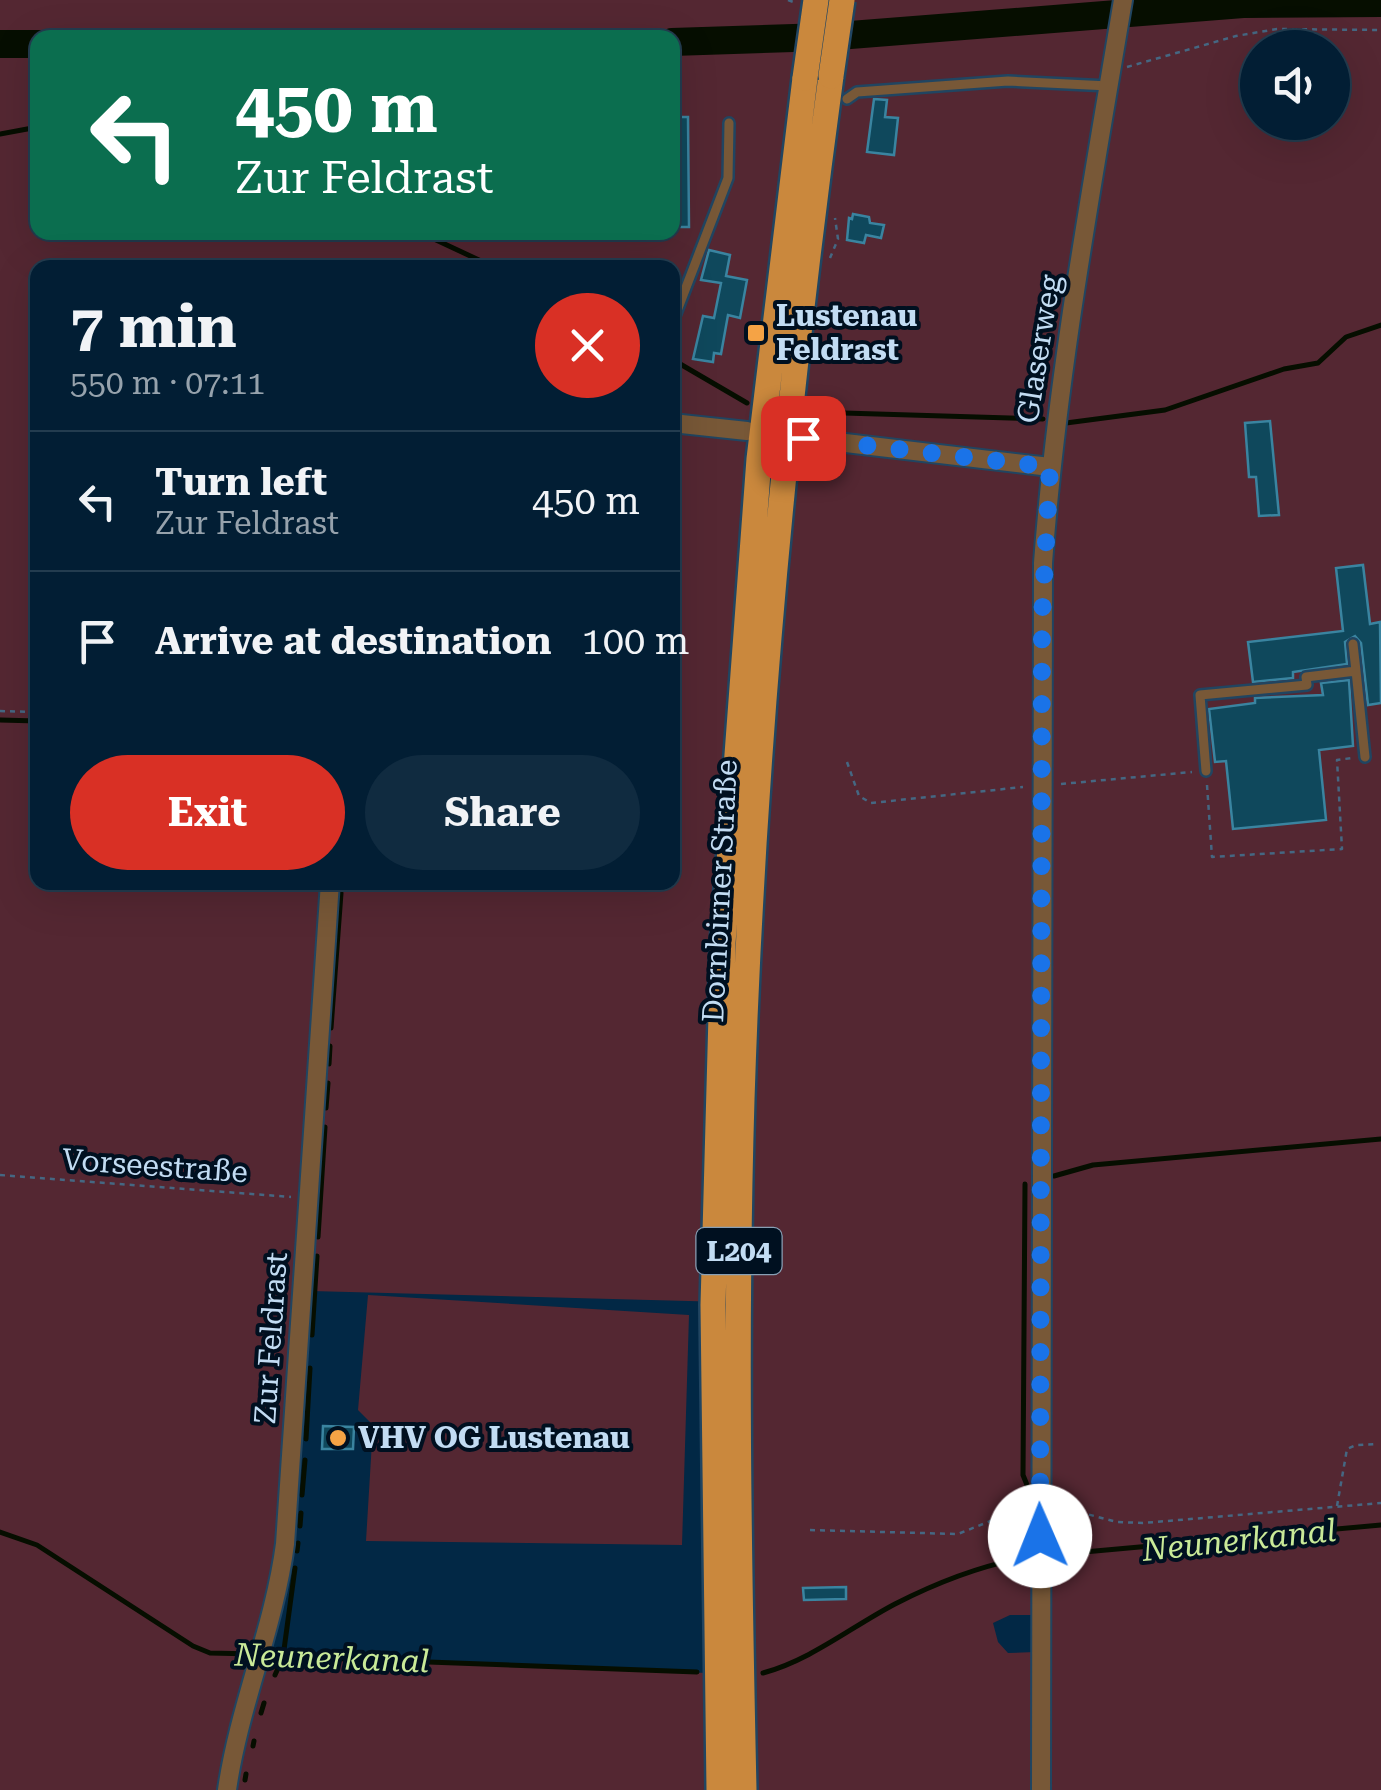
<!DOCTYPE html>
<html lang="en">
<head>
<meta charset="utf-8">
<style>
	body { margin:0; font-family:"Roboto Serif",serif; background:#102b40; color:#f1f3f6; height:100vh; display:flex; flex-direction:column; font-size:38px; white-space:nowrap }
	* { box-sizing:border-box; margin:0 }
	p { font-size:32px; color:#96a2ac }
	.icon { flex:none; width:55px; height:55px; fill:none; stroke:currentColor; stroke-width:2; stroke-linecap:round; stroke-linejoin:round }
	.map { position:relative; flex:1; overflow:hidden }
	.side { position:absolute; left:30px; top:260px; width:650px; height:630px; display:flex; flex-direction:column; background:#021e34; border-radius:20px; box-shadow:0 10px 40px #0002,0 0 0 2px #233c4f }
	.side>* { flex:none }
	.top-card { position:absolute; left:30px; top:30px; width:650px; height:210px; border-radius:20px; box-shadow:0 10px 40px #0002,0 0 0 2px #233c4f; background:#0b6e4f; color:#fff; overflow:hidden }
	.tools { position:absolute; left:1240px; top:30px; display:grid; gap:20px }
	.tools a { display:grid; place-items:center; width:110px; height:110px; border-radius:50%; background:#021e34; box-shadow:0 10px 40px #0002,0 0 0 2px #233c4f; font-size:50px }
	.pin { position:absolute; display:grid; place-items:center; width:85px; height:85px; color:#fff; margin:-42px; border-radius:20px; box-shadow:0 5px 15px #0006 }
	.me { position:absolute; width:110px; margin:-55px; rotate:359deg; stroke-linejoin:round; filter:drop-shadow(0 0 8px #0008) }
	.turn { display:flex; align-items:center; gap:35px; height:210px; padding:0 40px; font-size:45px }
	.turn .icon { width:130px; height:130px; stroke-width:2.5 }
	.turn b { display:block; font-size:70px; line-height:85px }
	.round { display:grid; place-items:center; flex:none; width:105px; height:105px; border-radius:52px; background:#102b40 }
	.summary { display:flex; align-items:center; justify-content:space-between; height:170px; padding:0 40px }
	h1 { font-size:60px; font-weight:700; line-height:75px }
	.primary-button { display:flex; gap:20px; margin-top:auto; padding:20px 40px }
	.primary-button a { flex:1; height:115px; border-radius:60px; background:#d93025; color:#fff; font-size:40px; font-weight:700; line-height:115px; text-align:center }
	.primary-button a+a { background:#102b40; color:#f1f3f6 }
	ul { padding:0; list-style:none }
	li { display:flex; align-items:center; gap:30px; height:140px; padding:0 40px; border-top:2px solid #233c4f }
	li div { flex:1 }
	li b { display:block; font-size:38px }
	li em { font-style:normal }
	.map>svg:first-child { display:block }
	.green { fill:#542732; fill-rule:evenodd }
	.lines { fill:none; stroke-linecap:round; stroke-linejoin:round }
	.stream { stroke:#060e00; stroke-width:5 }
	.river { stroke:#060e00; stroke-width:28 }
	.building { fill:#0f485c; stroke:#3a84a0; stroke-width:2.5 }
	.lane-casing { stroke:#214561; stroke-width:14 }
	.street-casing { stroke:#214561; stroke-width:22 }
	.primary-casing { stroke:#214561; stroke-width:30 }
	.path { stroke:#456782; stroke-width:2.5; stroke-dasharray:5 5; stroke-linecap:butt }
	.lane { stroke:#785837; stroke-width:9 }
	.street { stroke:#785837; stroke-width:18 }
	.primary { stroke:#ca883d; stroke-width:25 }
	.primary-bridge-casing { stroke:#214561; stroke-width:30; stroke-linecap:butt }
	.primary-bridge { stroke:#ca883d; stroke-width:25 }
	.route { stroke:#1a73e8; stroke-width:18; stroke-dasharray:0 32.4 }
	.poi-dot { fill:#f5a345; stroke:#001020; stroke-width:4 }
	.labels { text-anchor:middle; stroke-width:8; stroke-linejoin:round; paint-order:stroke }
	.shield { fill:#001020; stroke:#889fb4; stroke-width:2.5 }
	.shield-label { font-size:28px; font-weight:bold; fill:#c2dcf3 }
	.poi-label { font-size:30px; font-weight:bold; fill:#c2dcf3; stroke:#001020; text-anchor:start }
	.street-label { font-size:30px; fill:#c2dcf3; stroke:#001020 }
	.water-label { font-size:32px; font-style:italic; fill:#c9ea98; stroke:#001020 }
</style>
</head>
<body>
<div class="map">
<svg width="1381" height="1790" viewBox="0 0 1381 1790">
	<rect width="100%" height="100%" fill="#022845"/>
	<!-- green -->
	<path class="green" d="M0 0H1381V1790H1047L1046 1569 1032 1568 1035 1615H1010L993 1623 998 1642 1008 1653 1035 1652V1790H753L750 1673 726 1302 311 1291 275 1574 222 1790H0V54H37L38 232H672L673 51 848 45 850 29 327 37H0ZM1258 48H1332V122H1258ZM38 268H672V882H38Z
		M368 1295 689 1315 682 1545 366 1541 373 1425 358 1410Z
		M268 1656 707 1673 709 1790H234L238 1760Z"/>
	<g class="lines">
		<!-- stream -->
		<path class="stream" d="M0 134 38 127
			M419 232 496 268
			M675 361 747 403
			M811 412 1043 419
			M1066 423 1165 410 1284 369 1318 363 1346 337 1381 325
			M0 720 38 721
			M331 1028 341 893
			M329 1064 330 1046
			M326 1108 328 1083
			M1054 1176 1093 1165 1381 1139
			M1025 1184 1023 1475 1027 1485
			M318 1237 325 1127
			M312 1335 317 1256
			M306 1439 310 1368
			M302 1495 305 1460
			M300 1526 301 1513
			M0 1532 37 1545 193 1646 210 1653 254 1654
			M297 1551 298 1543
			M265 1656 697 1672
			M763 1673C811 1660 851 1627 895 1604 938 1582 981 1565 1029 1557L1381 1525
			M275 1675 283 1657 295 1568
			M261 1713 264 1703
			M253 1746 254 1741
			M245 1780 246 1774"/>
		<!-- river -->
		<path class="river" d="M672 42 825 37 1243 4 1381 3
			M0 44H38"/>
	</g>
	<!-- building -->
	<path class="building" d="M874 99 887 100 885 117 898 118 894 155 867 152Z
		M672 117H688L689 227H672Z
		M853 214 869 217 870 223 884 225 881 238 866 235 864 243 847 240 849 218 852 219Z
		M709 250 730 255 726 276 747 280 740 318 728 315 721 354 714 353 713 362 693 359 703 316 714 318 721 283 701 280Z
		M1270 421 1279 515 1259 516 1256 477H1249L1245 423Z
		M1363 565 1370 624 1380 622 1381 703 1368 705 1361 643 1355 636 1345 642 1347 664 1293 672V678L1253 682 1248 642 1343 631 1336 568Z
		M1349 680 1353 746 1319 750 1326 820 1233 829 1226 761 1215 762 1209 709 1255 703V698L1323 695 1321 683Z
		M323 1426 354 1427 353 1449H322Z
		M846 1587V1599L804 1600 803 1588Z"/>
	<g class="lines">
		<!-- lane casing -->
		<g class="lane-casing">
			<path id="lane" d="M847 99 857 92 1008 81 1109 86
				M672 324 728 178 729 123
				M1353 644 1356 671
				M1206 771 1200 695 1307 685 1306 677 1356 671 1365 757"/>
		</g>
		<!-- street casing -->
		<g class="street-casing">
			<path id="street" d="M672 423 747 431
				M803 438 1050 467
				M227 1790C239 1706 274 1628 285 1544L330 882
				M1041 1790 1043 563C1057 374 1092 187 1123 0"/>
		</g>
		<!-- primary casing -->
		<g class="primary-casing">
			<path id="primary" d="M719 1790 713 1305 723 943 759 459 805 78
				M744 1790C739 1560 735 1330 742 1099 753 756 785 415 831 76"/>
		</g>
		<!-- path -->
		<path class="path" d="M788 0 796 3
			M1127 67 1236 36 1277 29 1381 30
			M830 258 838 239 835 218
			M0 711 38 712
			M847 762 859 796 871 803 1023 787
			M1061 784 1192 772
			M1207 785 1212 857 1342 849 1337 760 1352 758
			M0 1175 291 1197
			M1337 1506 1347 1449 1356 1445 1376 1444
			M1060 1507 1117 1522 1143 1523 1381 1503
			M810 1530 958 1534 1023 1508"/>
		<!-- lane -->
		<use href="#lane" class="lane"/>
		<!-- street -->
		<use href="#street" class="street"/>
		<!-- primary -->
		<use href="#primary" class="primary"/>
		<!-- primary-bridge casing -->
		<g class="primary-bridge-casing">
			<path id="primary-bridge" d="M831 76 842 0
				M805 78 816 0"/>
		</g>
		<!-- primary-bridge -->
		<use href="#primary-bridge" class="primary-bridge"/>
	</g>
	<g class="lines">
		<!-- route -->
		<path class="route" d="M803 438 1050 467 1042 618 1040 1536"/>
	</g>
	<!-- markers -->
	<g class="poi-dot">
		<rect x="746" y="323" width="20" height="20" rx="5"/>
		<circle cx="338" cy="1438" r="10"/>
	</g>
	<g class="labels">
		<!-- shield labels -->
		<rect class="shield" x="696.5" y="1228" width="85" height="46" rx="8"/>
		<g class="shield-label">
			<text x="739" y="1261">L204</text>
		</g>
		<!-- poi labels -->
		<g class="poi-label">
			<text x="776" y="326">Lustenau<tspan x="776" dy="34">Feldrast</tspan></text>
			<text x="358" y="1448">VHV OG Lustenau</text>
		</g>
		<!-- street labels -->
		<g class="street-label">
			<text transform="translate(1039 349) rotate(-81)" y="10">Glaserweg</text>
			<text transform="translate(720 891) rotate(-87)" y="10">Dornbirner Straße</text>
			<text transform="translate(155 1166) rotate(4)" y="10">Vorseestraße</text>
			<text transform="translate(271 1338) rotate(-86)" y="10">Zur Feldrast</text>
		</g>
		<!-- water labels -->
		<g class="water-label">
			<text transform="translate(1239 1540) rotate(-6)" y="11">Neunerkanal</text>
			<text transform="translate(332 1658) rotate(2)" y="11">Neunerkanal</text>
		</g>
	</g>
</svg>
<div class="tools">
<a><svg class="icon" aria-label="sound" viewBox="0 0 24 24"><path d="M4 9h4l5-4v14l-5-4H4zM17 9q2 3 0 6"/></svg></a>
</div>
<div class="pin" style="left:803px;top:438px;background:#d93025"><svg class="icon" aria-label="arrive" viewBox="0 0 24 24"><path d="M6 21V4h12l-3 4 3 4H6"/></svg></div>
<svg class="me" style="left:1040px;top:1536px" viewBox="-20 -20 40 40"><circle r="19" fill="#fff"/><path d="M0-13L10 11 0 6-10 11z" fill="#1a73e8"/></svg>
<div class="top-card">
<div class="turn"><svg class="icon" aria-label="left" viewBox="0 0 24 24"><path d="M17 20v-9H6M10 6l-5 5 5 5"/></svg><div><b>450 m</b>Zur Feldrast</div></div>
</div>
<section class="side">
<div class="summary"><div><h1>7 min</h1><p>550 m · 07:11</p></div><a class="round" style="background:#d93025;color:#fff"><svg class="icon" aria-label="close" viewBox="0 0 24 24"><path d="M6 6l12 12M18 6L6 18"/></svg></a></div>
<ul>
<li><svg class="icon" aria-label="left" viewBox="0 0 24 24"><path d="M17 20v-9H6M10 6l-5 5 5 5"/></svg><div><b>Turn left</b><p>Zur Feldrast</p></div><em>450 m</em></li>
<li><svg class="icon" aria-label="arrive" viewBox="0 0 24 24"><path d="M6 21V4h12l-3 4 3 4H6"/></svg><div><b>Arrive at destination</b></div><em>100 m</em></li>
</ul>
<div class="primary-button"><a>Exit</a><a>Share</a></div>
</section>
</div>
</body>
</html>
